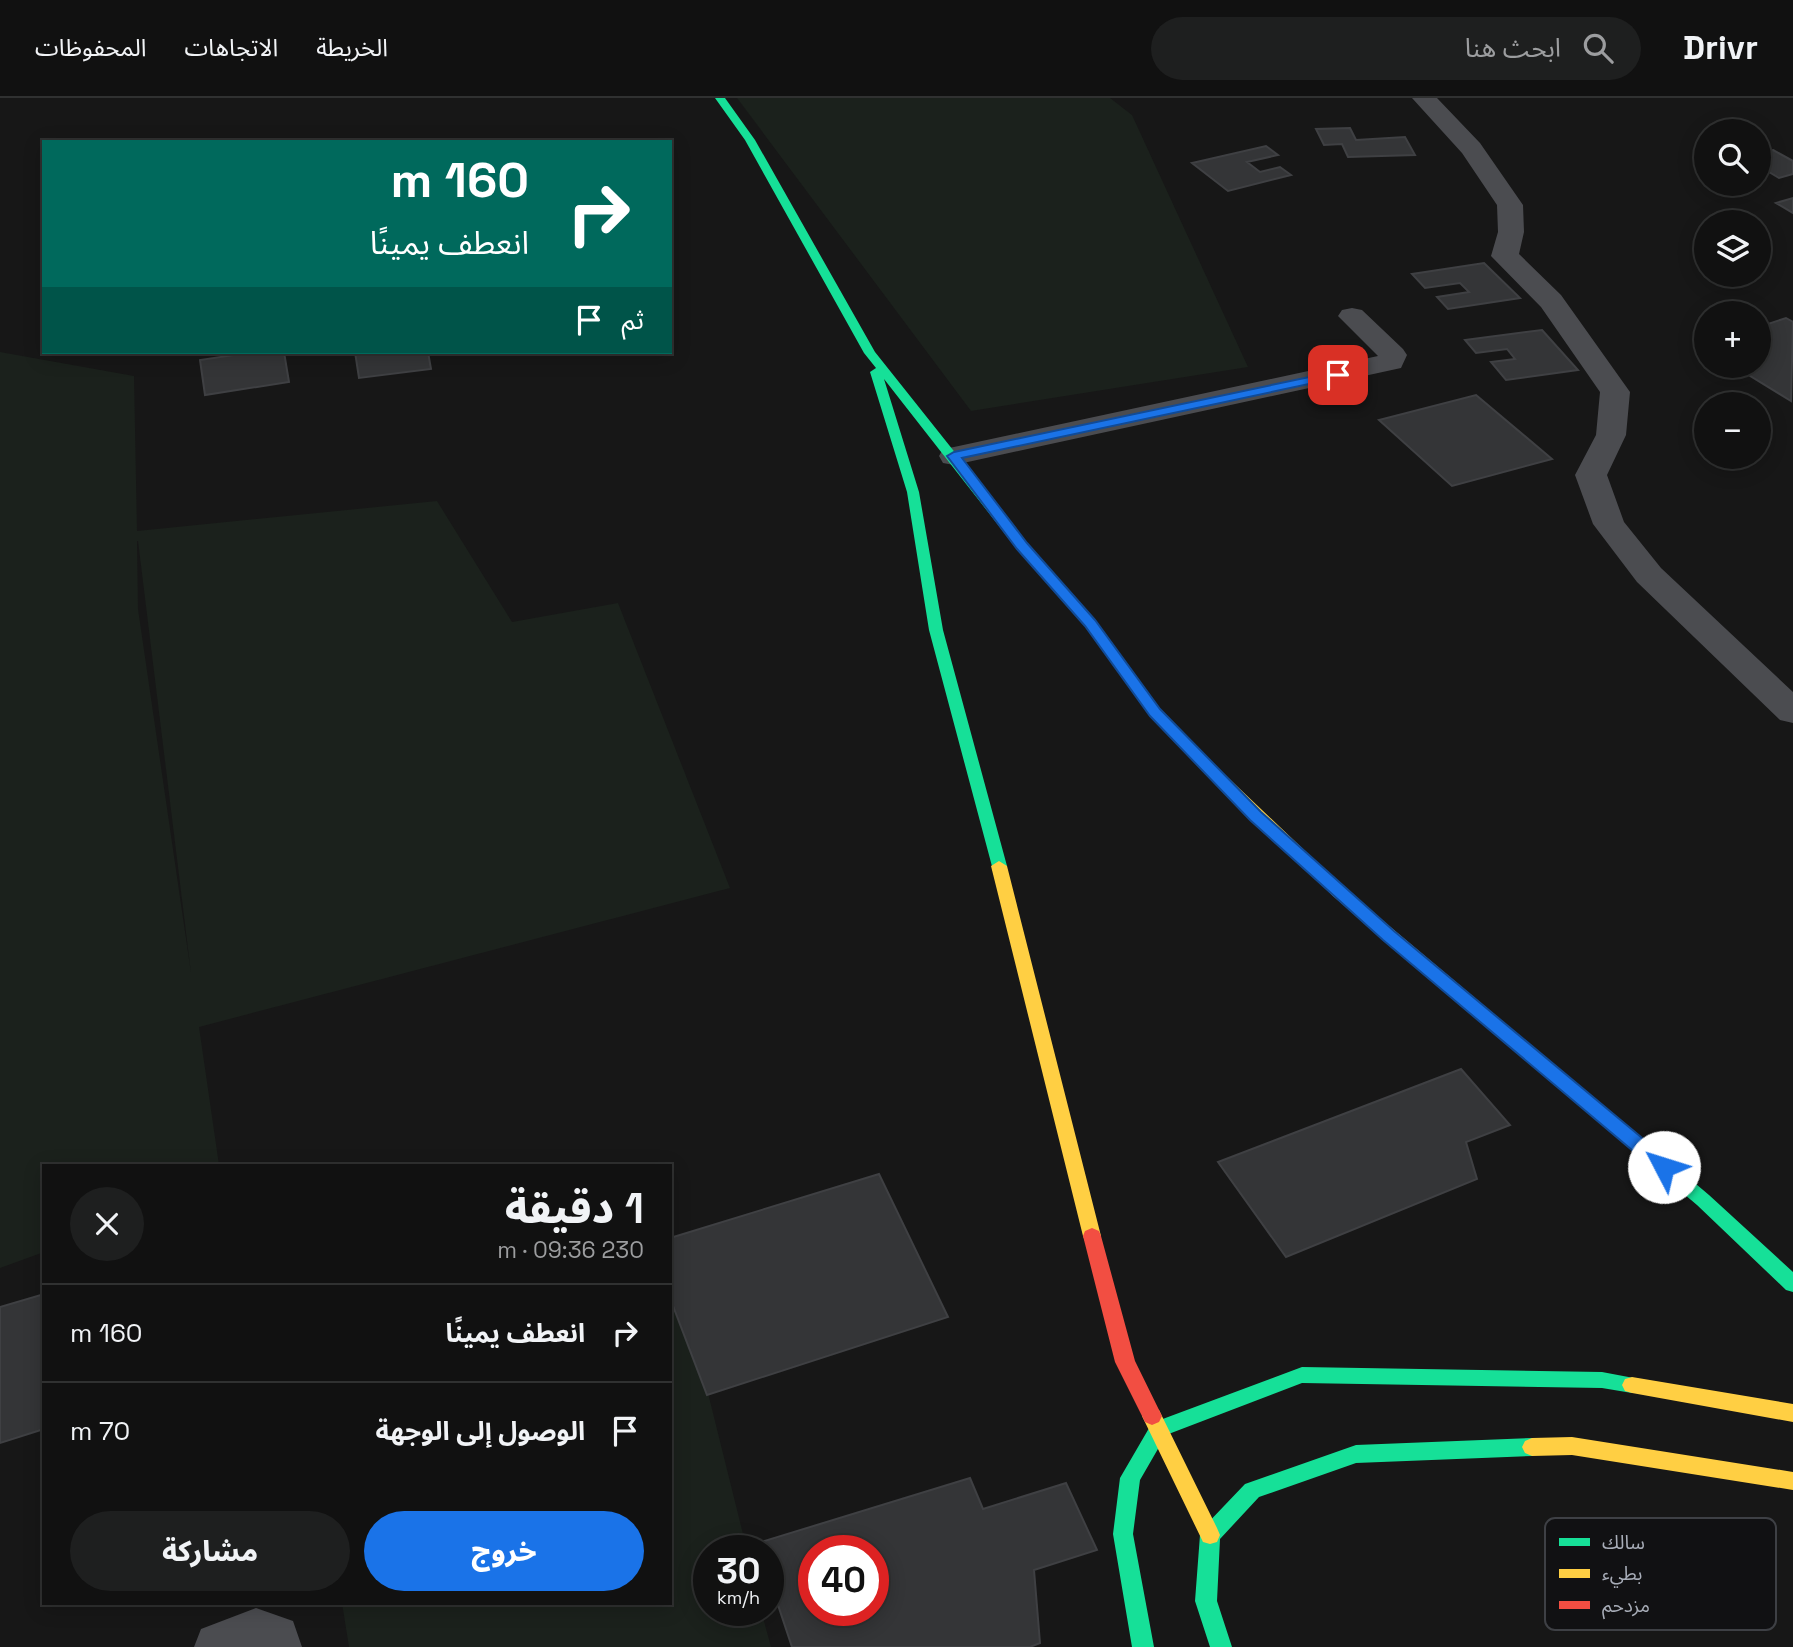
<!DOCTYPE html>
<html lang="ar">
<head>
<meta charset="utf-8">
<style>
	body { margin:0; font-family:"Space Grotesk","Noto Sans Arabic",sans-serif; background:#1e1f1f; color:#f1f3f6; direction:rtl; height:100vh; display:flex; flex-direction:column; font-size:26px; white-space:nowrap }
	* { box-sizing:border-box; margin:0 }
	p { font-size:23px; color:#9c9d9f }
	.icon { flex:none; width:38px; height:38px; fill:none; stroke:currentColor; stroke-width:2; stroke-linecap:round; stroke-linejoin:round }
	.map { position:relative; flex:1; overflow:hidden; direction:ltr }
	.drawer { position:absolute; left:42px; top:1066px; width:630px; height:441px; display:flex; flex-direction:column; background:#111; border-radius:0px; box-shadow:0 4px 18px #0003,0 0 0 2px #303131; direction:rtl }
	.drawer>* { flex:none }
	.guide { position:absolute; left:42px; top:42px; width:630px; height:214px; border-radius:0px; box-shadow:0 4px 18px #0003,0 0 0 2px #303131; direction:rtl; background:#00695c; color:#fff; overflow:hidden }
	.buttons { position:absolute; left:1694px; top:21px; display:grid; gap:14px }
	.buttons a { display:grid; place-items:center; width:77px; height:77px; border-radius:50%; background:#111; box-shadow:0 4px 18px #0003,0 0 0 2px #303131; font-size:35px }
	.speed { position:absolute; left:693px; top:1437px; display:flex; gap:14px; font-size:35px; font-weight:700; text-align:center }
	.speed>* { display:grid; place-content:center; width:91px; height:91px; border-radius:50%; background:#111; box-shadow:0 4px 18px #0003,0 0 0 2px #303131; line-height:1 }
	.speed small { font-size:18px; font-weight:400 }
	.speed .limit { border:10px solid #d22; background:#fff; color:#111 }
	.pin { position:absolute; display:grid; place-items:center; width:60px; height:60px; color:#fff; margin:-30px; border-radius:14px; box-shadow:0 4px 10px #0006 }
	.me { position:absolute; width:77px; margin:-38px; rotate:310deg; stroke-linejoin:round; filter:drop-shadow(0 0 5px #0008) }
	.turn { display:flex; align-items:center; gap:24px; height:147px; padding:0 28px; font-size:32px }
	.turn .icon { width:91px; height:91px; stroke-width:2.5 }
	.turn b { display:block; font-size:49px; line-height:60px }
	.then { display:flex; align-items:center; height:66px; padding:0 28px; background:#0003; gap:14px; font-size:26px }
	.round { display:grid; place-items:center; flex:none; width:74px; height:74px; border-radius:37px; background:#1e1f1f }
	.head { display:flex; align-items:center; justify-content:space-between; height:119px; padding:0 28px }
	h1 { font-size:42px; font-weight:800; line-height:52px }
	.action { display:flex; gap:14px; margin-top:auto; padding:14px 28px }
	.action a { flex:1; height:80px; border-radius:42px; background:#1a73e8; color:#fff; font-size:28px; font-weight:800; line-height:80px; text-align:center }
	.action a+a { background:#1e1f1f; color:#f1f3f6 }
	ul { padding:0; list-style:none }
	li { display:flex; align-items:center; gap:21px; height:98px; padding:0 28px; border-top:2px solid #303131 }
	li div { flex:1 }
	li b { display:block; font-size:26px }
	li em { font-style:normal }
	header { display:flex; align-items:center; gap:42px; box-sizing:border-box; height:98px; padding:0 35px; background:#111; border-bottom:2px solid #303131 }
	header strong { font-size:33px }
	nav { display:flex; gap:38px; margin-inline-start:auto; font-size:24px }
	.search { width:490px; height:63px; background:#1e1f1f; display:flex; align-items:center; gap:18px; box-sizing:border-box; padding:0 24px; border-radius:38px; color:#9c9d9f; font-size:26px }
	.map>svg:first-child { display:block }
	.green { fill:#1b211c; fill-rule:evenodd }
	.building { fill:#343537; stroke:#3f4043; stroke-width:2; fill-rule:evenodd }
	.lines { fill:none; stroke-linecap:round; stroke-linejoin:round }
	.street { fill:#4b4c50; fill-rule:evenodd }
	.fast { fill:#16e098; fill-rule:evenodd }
	.slow { fill:#ffcf43; fill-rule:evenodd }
	.jam { fill:#f24e42; fill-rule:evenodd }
	.route { fill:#1a73e8; stroke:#114b97; stroke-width:2 }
	.key { fill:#111113; stroke:#3e4045; stroke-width:2 }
	.key-label { font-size:19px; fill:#a8adb8 }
</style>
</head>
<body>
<header>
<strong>Drivr</strong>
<div class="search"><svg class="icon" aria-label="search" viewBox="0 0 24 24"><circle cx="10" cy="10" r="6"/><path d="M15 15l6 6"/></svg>ابحث هنا</div>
<nav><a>الخريطة</a><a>الاتجاهات</a><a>المحفوظات</a></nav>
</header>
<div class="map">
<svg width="1793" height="1549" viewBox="0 0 1793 1549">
	<rect width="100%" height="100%" fill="#171717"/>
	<!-- green -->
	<path class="green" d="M737 0H1110L1132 17 1248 269 971 313Z
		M0 254 134 278 137 433 437 403 512 524 618 505 730 790 199 929 219 1067 44 1068V1154L0 1170ZM137 443H138L191 875 138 511Z
		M670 1142 747 1452H709V1512H761L771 1549H349L342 1505H670Z"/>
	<!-- building -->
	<path class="building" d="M1350 30 1356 42 1405 39 1415 57 1348 59 1342 46 1324 47 1316 31Z
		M1266 48 1278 57 1247 64 1260 74 1280 69 1291 77 1228 93 1192 65Z
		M1773 52 1793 63V76L1779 80 1759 68V55Z
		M1793 100V115L1776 105Z
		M1484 165 1520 200 1448 211 1437 199 1469 194 1460 185 1425 190 1412 176Z
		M1786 220 1793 224 1791 303 1734 268H1759V229Z
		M1542 232 1578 272 1506 282 1491 264 1515 261 1507 251 1476 255 1465 242Z
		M254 254H284L289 284 205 297 200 262Z
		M355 254H428L431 271 359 280Z
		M1476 297 1552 361 1452 388 1379 322Z
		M1461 971 1510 1027 1466 1044 1477 1081 1286 1159 1218 1064Z
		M879 1076 948 1219 707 1297 670 1200V1140Z
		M44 1196V1331L0 1345V1209Z
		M970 1380 983 1411 1066 1385 1097 1452 1034 1472 1040 1545 1030 1549H792L768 1477V1452H760L758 1445ZM814 1452H873V1512H814Z"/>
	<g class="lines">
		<!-- street -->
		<path class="street" d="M1412 0H1437L1480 45 1523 107 1524 134 1519 156 1561 197 1630 294 1626 337 1607 377 1624 424 1661 470 1793 594V625L1780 622 1637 484 1593 426 1575 377 1596 337 1600 294 1541 209 1491 158 1498 134 1497 107 1462 55Z
			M1352 210 1362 212 1403 251 1407 257 1401 270 954 367 943 365 939 358 943 351 954 349 1378 258 1338 218 1342 212Z
			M256 1510 293 1523 302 1549H194L201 1531Z"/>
		<!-- fast -->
		<path class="fast" d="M715 0H725L755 42 875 254 1027 445 1095 522 1160 611 1220 672 1223 676 1220 680H1210L1150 617 1085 528 1017 451 884 281 919 394 943 532 1007 768 1005 772H993L929 532 907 394 870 274 876 270 864 255 745 42Z
			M1557 972 1563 974 1709 1097 1793 1174V1194L1786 1192 1697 1107 1551 984 1548 979 1551 974Z
			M1302 1269 1602 1274 1639 1281 1642 1287 1639 1293 1632 1295 1602 1290 1302 1285 1166 1337 1140 1382 1133 1436 1154 1549H1132L1113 1436 1120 1380 1152 1325Z
			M1532 1340 1539 1343 1542 1349 1539 1355 1532 1358 1356 1365 1259 1399 1220 1441 1217 1503 1232 1549H1210L1195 1503 1200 1437 1203 1430 1245 1386 1356 1347Z"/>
		<!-- slow -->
		<path class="slow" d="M1215 671 1220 672 1344 790 1563 974 1566 979 1563 984H1551L1333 798 1210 680 1207 676Z
			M999 763 1007 768 1101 1138 1099 1143 1092 1146 1085 1143 1083 1138 991 768Z
			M1632 1279 1793 1306V1324L1632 1295 1625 1293 1622 1287 1625 1281Z
			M1152 1309 1159 1312 1217 1430 1220 1437 1217 1444 1210 1446 1203 1444 1142 1318 1145 1312Z
			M1572 1339 1793 1374V1392L1572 1357 1532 1358 1525 1355 1522 1349 1525 1343 1532 1340Z"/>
		<!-- jam -->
		<path class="jam" d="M1092 1130 1099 1133 1101 1138 1135 1263 1162 1318 1159 1324 1152 1327 1145 1324 1115 1264 1083 1138 1085 1133Z"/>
	</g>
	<!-- route -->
	<path class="route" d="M1338 273 1342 274V279L962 360 1027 445 1095 522 1160 611 1261 714 1394 833 1671 1064 1673 1069 1671 1074 1664 1076 1658 1074 1383 842 1250 722 1150 618 1085 528 1017 451 947 358 954 354Z"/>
	<!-- legend -->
	<rect x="1545" y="1420" width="231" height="112" rx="10" class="key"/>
	<rect x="1559" y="1440" width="31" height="8" fill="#16e098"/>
	<rect x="1559" y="1471" width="31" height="9" fill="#ffcf43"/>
	<rect x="1559" y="1503" width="31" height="8" fill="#f24e42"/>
	<g class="key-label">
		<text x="1602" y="1451">سالك</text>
		<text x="1602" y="1482">بطيء</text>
		<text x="1602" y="1514">مزدحم</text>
	</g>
</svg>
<div class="buttons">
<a><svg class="icon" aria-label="search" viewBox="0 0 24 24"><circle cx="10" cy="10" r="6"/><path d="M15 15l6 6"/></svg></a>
<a><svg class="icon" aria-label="layers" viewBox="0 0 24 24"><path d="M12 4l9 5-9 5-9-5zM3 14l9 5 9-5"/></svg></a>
<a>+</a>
<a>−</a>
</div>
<div class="speed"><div>30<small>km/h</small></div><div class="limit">40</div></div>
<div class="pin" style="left:1338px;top:277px;background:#d93025"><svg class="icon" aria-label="arrive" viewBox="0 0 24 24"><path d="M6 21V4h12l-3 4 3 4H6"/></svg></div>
<svg class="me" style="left:1664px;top:1069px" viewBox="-20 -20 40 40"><circle r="19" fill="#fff"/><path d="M0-13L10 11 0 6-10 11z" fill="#1a73e8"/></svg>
<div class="guide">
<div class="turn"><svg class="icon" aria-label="right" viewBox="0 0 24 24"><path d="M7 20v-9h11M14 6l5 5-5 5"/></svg><div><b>160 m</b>انعطف يمينًا</div></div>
<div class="then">ثم<svg class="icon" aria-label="arrive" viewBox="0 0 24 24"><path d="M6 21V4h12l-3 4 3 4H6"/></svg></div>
</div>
<section class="drawer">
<div class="head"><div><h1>1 دقيقة</h1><p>230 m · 09:36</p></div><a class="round"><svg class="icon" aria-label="close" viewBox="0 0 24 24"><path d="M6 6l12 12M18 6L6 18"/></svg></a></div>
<ul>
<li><svg class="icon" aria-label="right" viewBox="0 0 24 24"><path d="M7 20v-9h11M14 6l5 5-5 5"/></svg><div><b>انعطف يمينًا</b></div><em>160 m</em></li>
<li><svg class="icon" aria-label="arrive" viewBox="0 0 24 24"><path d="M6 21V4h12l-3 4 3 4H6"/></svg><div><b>الوصول إلى الوجهة</b></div><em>70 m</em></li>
</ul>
<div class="action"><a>خروج</a><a>مشاركة</a></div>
</section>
</div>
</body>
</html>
